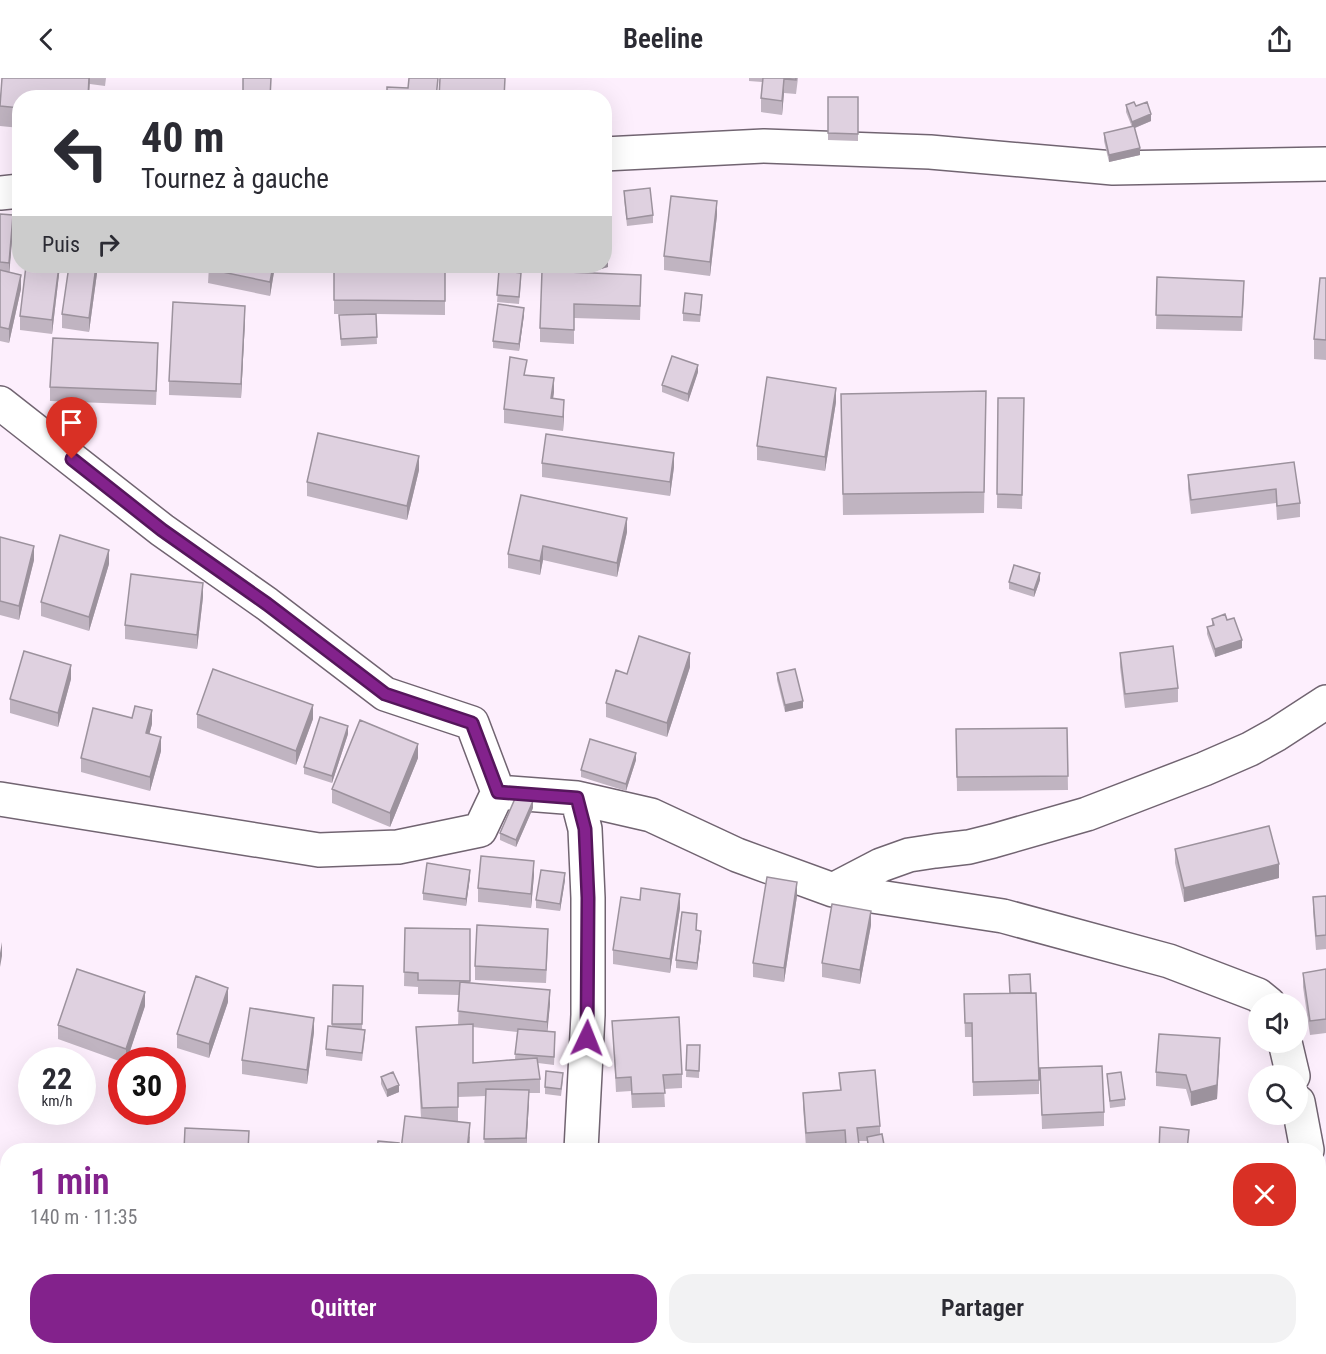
<!DOCTYPE html>
<html lang="fr">
<head>
<meta charset="utf-8">
<style>
	body { margin:0; font-family:"Roboto Condensed",sans-serif; background:#f2f2f3; color:#2b2b33; height:100vh; display:flex; flex-direction:column; font-size:22px; white-space:nowrap }
	* { box-sizing:border-box; margin:0 }
	p { font-size:20px; color:#7c7c81 }
	.icon { flex:none; width:33px; height:33px; fill:none; stroke:currentColor; stroke-width:2; stroke-linecap:round; stroke-linejoin:round }
	.map { position:relative; flex:1; overflow:hidden }
	.panel { position:absolute; left:0px; top:1065px; width:1326px; height:212px; display:flex; flex-direction:column; background:#fff; border-radius:24px 24px 0 0; box-shadow:0 6px 24px #0002 }
	.panel>* { flex:none }
	.hud { position:absolute; left:12px; top:12px; width:600px; height:183px; border-radius:24px; box-shadow:0 6px 24px #0002; background:#fff; color:#2b2b33; overflow:hidden }
	.tools { position:absolute; left:1248px; top:915px; display:grid; gap:12px }
	.tools a { display:grid; place-items:center; width:60px; height:60px; border-radius:50%; background:#fff; box-shadow:0 6px 24px #0002; font-size:30px }
	.speed { position:absolute; left:18px; top:969px; display:flex; gap:12px; font-size:30px; font-weight:700; text-align:center }
	.speed>* { display:grid; place-content:center; width:78px; height:78px; border-radius:50%; background:#fff; box-shadow:0 6px 24px #0002; line-height:1 }
	.speed small { font-size:15px; font-weight:400 }
	.speed .limit { border:9px solid #d22; background:#fff; color:#111 }
	.pin { position:absolute; display:grid; place-items:center; width:51px; height:51px; color:#fff; margin:-62px -26px; border-radius:50% 50% 50% 0; rotate:-45deg; box-shadow:0 0 6px #0007 }
	.pin .icon { rotate:45deg }
	.me { position:absolute; width:66px; margin:-33px; rotate:2deg; stroke-linejoin:round; filter:drop-shadow(0 0 4px #0008) }
	.turn { display:flex; align-items:center; gap:21px; height:126px; padding:0 30px; font-size:27px }
	.turn .icon { width:78px; height:78px; stroke-width:2.5 }
	.turn b { display:block; font-size:42px; line-height:51px }
	.then { display:flex; align-items:center; height:57px; padding:0 30px; background:#0003; gap:12px; font-size:22px }
	.round { display:grid; place-items:center; flex:none; width:63px; height:63px; border-radius:24px; background:#f2f2f3 }
	.head { display:flex; align-items:center; justify-content:space-between; height:102px; padding:0 30px }
	h1 { font-size:36px; font-weight:600; line-height:45px; color:#83228c }
	.action { display:flex; gap:12px; margin-top:auto; padding:12px 30px }
	.action a { flex:1; height:69px; border-radius:24px; background:#83228c; color:#fff; font-size:24px; font-weight:600; line-height:69px; text-align:center }
	.action a+a { background:#f2f2f3; color:#2b2b33 }
	header { display:flex; justify-content:space-between; align-items:center; height:78px; padding:0 30px; background:#fff; font-size:27px; font-weight:600 }
	.map>svg:first-child { display:block }
	.lines { fill:none; stroke-linecap:round; stroke-linejoin:round }
	.minor-casing { stroke:#716471; stroke-width:36 }
	.minor { stroke:#fff; stroke-width:33 }
	.wall { fill:#c0b4c1; fill-rule:evenodd }
	.shaded-wall { fill:#9c929d }
	.building { fill:#dfd1e0; stroke:#9c929d; stroke-width:1.5 }
	.route-casing { stroke:#55165b; stroke-width:15 }
	.route { stroke:#83228c; stroke-width:10 }
</style>
</head>
<body>
<header><svg class="icon" aria-label="back" viewBox="0 0 24 24"><path d="M15 5l-7 7 7 7"/></svg>Beeline<svg class="icon" aria-label="share" viewBox="0 0 24 24"><path d="M12 15V3M7 8l5-5 5 5M5 13v7h14v-7"/></svg></header>
<div class="map">
<svg width="1326" height="1276" viewBox="0 0 1326 1276">
	<rect width="100%" height="100%" fill="#fdeffd"/>
	<g class="lines">
		<!-- minor casing -->
		<g class="minor-casing">
			<path id="minor" d="M604 76 764 68 930 74 1113 90 1326 86
				M0 115 20 113
				M0 325 162 452 267 526 385 616 472 645 498 714 577 720 651 737 737 777 833 812 1003 838 1169 883 1258 917 1269 926
				M577 720 585 751 588 820V937L581 1072
				M0 721 319 772 398 769 480 752 498 714
				M833 812 881 787 909 777 935 773 969 769 993 763 1087 736 1204 691 1250 671 1277 656 1326 624
				M1285 964 1293 998
				M1298 1024 1307 1072
				M0 1261 8 1262
				M79 1269 105 1272 169 1274 192 1269
				M635 1269 638 1276
				M894 1276 909 1269"/>
		</g>
		<!-- minor -->
		<use href="#minor" class="minor"/>
	</g>
	<!-- wall -->
	<path class="wall" d="M2 0H106L105 8 90 6 20 20V50L0 48V26Z
		M749 0H798L796 16 784 15 782 37 761 34V20L762 4 749 3Z
		M828 19H858V63L828 62Z
		M1126 27 1136 28 1151 43 1135 50 1140 77 1109 84 1104 63V55L1132 49 1126 34Z
		M624 113 653 137V145L627 148 624 120Z
		M0 136 13 151 9 194 21 211 9 265 0 263Z
		M717 137 710 198 664 192V178Z
		M60 188 52 256 20 252V238Z
		M69 188H98L89 254 62 250V236Z
		M209 188H275L270 218 208 205Z
		M414 188H461V194H445V237L376 236 377 266 341 268 339 237 368 236H334V193L414 194Z
		M500 188H522V191L504 193 521 202 519 226 497 224Z
		M577 188H604L608 189 588 195 641 211 640 242 574 240V266L540 264V250L579 195Z
		M1157 199 1244 217 1242 253 1156 251Z
		M1326 200V282L1314 281V261Z
		M702 224 700 244 683 243V235Z
		M524 237 519 273 493 270V263Z
		M245 242 241 320 169 317V303Z
		M158 279 156 327 50 323V309Z
		M698 294 688 324 662 314V307Z
		M526 297 554 314 553 320 564 336 563 353 504 345V331Z
		M841 316 986 334 984 435 843 437Z
		M998 320H1024L1022 431 997 430Z
		M836 324 825 393 757 382V368Z
		M1294 384 1300 425V439L1277 442 1276 425 1191 436 1188 411V397Z
		M542 385 674 389 670 418 542 399Z
		M419 392 407 442 307 418V404Z
		M521 417 627 454 617 499 543 482 540 497 508 490V476Z
		M0 459 34 482 19 542 0 537Z
		M109 486 89 553 41 538V524Z
		M1040 502 1034 519 1009 511V504Z
		M203 519 197 571 125 561V547Z
		M1212 541 1227 542 1242 570 1215 579 1207 556V549L1212 548Z
		M1120 575 1178 610V624L1125 630 1120 589Z
		M690 589 667 659 606 639V625Z
		M777 595 803 630 785 634 777 602Z
		M71 601 58 649 10 635V621Z
		M197 636 313 641 296 687 197 650Z
		M152 646 149 656 161 673 150 713 81 694V680Z
		M1067 650 1068 712 957 713 956 651Z
		M348 656 332 705 304 696V689Z
		M418 680 390 749 332 725V711Z
		M636 682 626 713 581 699V692Z
		M533 730 516 769 500 762V755Z
		M1175 771 1279 800 1184 824 1175 785Z
		M534 797 531 830 478 824V810Z
		M470 799 466 828 423 822V815Z
		M565 802 560 833 536 830V822Z
		M797 818 784 904 753 899V885Z
		M1326 818V871L1316 872 1313 833V819Z
		M680 830 670 895 613 886V872Z
		M697 843 696 852 701 860 697 892 676 890V882Z
		M871 847 860 906 822 899V885Z
		M405 850 470 851V905L550 926 547 953 555 961 554 987 538 985 540 1001V1015H529L526 1072H484L486 1018 458 1019V1043H449L470 1059 469 1072H401L421 1040 416 949 458 947 459 917 418 916V909L404 908ZM473 949 517 954 515 981 473 985Z
		M548 865 546 905 475 902V888Z
		M1326 891V955L1310 957 1303 909V895Z
		M1009 897 1039 1002V1016L973 1018 972 959H965L964 916 1010 915Z
		M333 907 363 908 362 952 365 959 362 983 326 978V971L332 949Z
		M228 924 209 980 177 970V956Z
		M145 928 127 982H122V984L58 961V947Z
		M612 943 682 996V1010L664 1011 665 1029 632 1030 631 1013 616 1014Z
		M314 954 307 1006 242 996V982Z
		M687 967H700L699 1000 686 999Z
		M1220 974 1217 1021 1191 1028 1186 1011 1156 1008V994Z
		M1040 990 1104 1034V1048L1042 1051Z
		M839 995 880 1048V1057L885 1072H868L867 1063H858L859 1072H845V1066L806 1069 803 1029V1015L840 1012Z
		M1107 996 1125 1021V1028L1110 1030Z
		M381 999 399 1014 387 1019 381 1006Z
		M563 1002 561 1018 545 1016V1009Z
		M5 1167 8 1168V1182L5 1181Z
		M443 1269H513V1276H444Z
		M660 1269H772V1272L760 1276H660Z
		M797 1269H839V1271L829 1276H801Z
		M1294 1269H1318L1326 1274 1319 1276H1295Z"/>
	<!-- shaded-wall -->
	<path class="shaded-wall" d="M89 0H90L89 20H88Z
		M784 1V15L782 37V23Z
		M1151 36V43L1132 51V44Z
		M1140 70V77L1109 84V77Z
		M717 123V137L710 198V184Z
		M13 137V151L9 199V185Z
		M608 182V189L580 197V190L589 188H604V183Z
		M59 188H60L52 256V242Z
		M96 188H98L89 254V240Z
		M273 188H275L270 218V204Z
		M21 197V211L9 265V251Z
		M245 228V242L241 320V306Z
		M524 230V237L519 273V266Z
		M698 287V294L688 324V316Z
		M554 300V314L551 334V320Z
		M836 310V324L825 393V379Z
		M564 322V336L563 353V339Z
		M674 375V389L670 418V404Z
		M419 378V392L407 442V428Z
		M627 440V454L617 499V485Z
		M34 468V482L19 542V528Z
		M543 468V482L540 497V483Z
		M109 472V486L89 553V539Z
		M1040 495V502L1034 519V512Z
		M203 505V519L197 571V557Z
		M1242 562V570L1215 579V571Z
		M690 575V589L667 659V645Z
		M71 587V601L58 649V635Z
		M803 623V630L785 634V627Z
		M313 627V641L296 687V673Z
		M152 632V646L146 669V655Z
		M348 648V656L332 705V698Z
		M161 659V673L150 713V699Z
		M418 666V680L390 749V735Z
		M636 675V682L626 713V706Z
		M533 723V730L516 769V762Z
		M534 783V797L531 830V816Z
		M1279 786V800L1184 824V810Z
		M470 792V799L466 828V821Z
		M565 795V802L560 833V826Z
		M797 804V818L784 904V890Z
		M680 816V830L670 895V881Z
		M871 833V847L860 906V892Z
		M701 853V860L697 892V885Z
		M2 864V878L0 889V875Z
		M228 910V924L209 980V966Z
		M550 912V926L547 958V944Z
		M145 914V928L127 982H126V971Z
		M314 940V954L307 1006V992Z
		M1220 960 1217 1021 1191 1028V1014Z
		M399 1007V1014L387 1019V1012Z
		M529 1012V1025L526 1072V1060Z
		M470 1045 469 1072H467Z
		M1326 1260V1274L1319 1276H1297V1269H1318V1262Z
		M754 1269H772V1272L760 1276H744Z
		M829 1269H839V1271L829 1276H816Z"/>
	<!-- building -->
	<path class="building" d="M2 0H89L88 20H20V30L0 28Z
		M243 0H271L270 20H243Z
		M409 0H438L436 20H387V9L408 10Z
		M440 0H505L504 20H439Z
		M763 0H796V2L784 1 782 23 761 20Z
		M828 19H858V56L828 55Z
		M1134 24 1136 28 1147 24 1151 36 1132 44 1126 27Z
		M1134 48 1140 70 1109 77 1104 55Z
		M650 110 653 137 627 141 624 113Z
		M671 118 717 123 710 184 664 178Z
		M0 136 13 137 9 185 0 184Z
		M604 170 608 182 604 183Z
		M26 188H59L52 242 20 238Z
		M69 188H96L89 240 62 236Z
		M209 188H273L270 204 208 191Z
		M579 188H589L580 190Z
		M0 192 21 197 9 251 0 249Z
		M499 192 521 195 519 219 497 217Z
		M334 193 445 194V223L334 222Z
		M542 193 641 197 640 228 574 226V252L540 250Z
		M1157 199 1244 203 1242 239 1156 237Z
		M1320 200H1326V262L1314 261Z
		M685 215 702 217 700 237 683 235Z
		M173 224 245 228 241 306 169 303Z
		M498 226 524 230 519 266 493 263Z
		M376 236 377 259 341 261 339 237Z
		M53 260 158 265 156 313 50 309Z
		M672 278 698 287 688 316 662 307Z
		M510 279 527 282 524 297 554 300 551 320 564 322 563 339 504 331Z
		M767 299 836 310 825 379 757 368Z
		M986 313 984 414 843 416 841 316Z
		M998 320H1024L1022 417 997 416Z
		M318 355 419 378 407 428 307 404Z
		M546 356 674 375 670 404 542 385Z
		M1294 384 1300 425 1277 428 1276 411 1191 422 1188 397Z
		M521 417 627 440 617 485 543 468 540 483 508 476Z
		M60 457 109 472 89 539 41 524Z
		M0 459 34 468 19 528 0 523Z
		M1014 487 1040 495 1034 512 1009 504Z
		M131 496 203 505 197 557 125 547Z
		M1225 536 1227 542 1234 540 1242 562 1215 571 1207 549 1214 547 1212 541Z
		M639 558 690 575 667 645 606 625 616 592 627 596Z
		M1173 568 1178 610 1125 616 1120 575Z
		M24 573 71 587 58 635 10 621Z
		M213 591 313 627 296 673 197 636Z
		M795 591 803 623 785 627 777 595Z
		M135 628 152 632 146 655 161 659 150 699 81 680 93 630 132 640Z
		M320 639 348 648 332 698 304 689Z
		M360 642 418 666 390 735 332 711Z
		M1067 650 1068 698 957 699 956 651Z
		M590 661 636 675 626 706 581 692Z
		M517 716 533 723 516 762 500 755Z
		M1269 748 1279 786 1184 810 1175 771Z
		M481 778 534 783 531 816 478 810Z
		M427 785 470 792 466 821 423 815Z
		M541 792 565 795 560 826 536 822Z
		M767 799 797 804 784 890 753 885Z
		M641 810 680 816 670 881 613 872 621 819 640 822Z
		M1326 818V857L1316 858 1313 819Z
		M832 826 871 833 860 892 822 885Z
		M682 834 697 836 696 852 701 853 697 885 676 882Z
		M477 847 548 851 546 892 475 888Z
		M405 850 470 851V903L418 902V895L404 894Z
		M77 891 145 914 126 971 58 947Z
		M1326 891V941L1310 943 1303 895Z
		M1030 896 1031 915H1010L1009 897Z
		M196 898 228 910 209 966 177 956Z
		M460 904 550 912 547 944 458 933Z
		M333 907 363 908 362 946H332Z
		M1036 915 1039 1002 973 1004 972 945H965L964 916Z
		M250 930 314 940 307 992 242 982Z
		M679 939 682 996 663 997 665 1015 632 1016 631 999 616 1000 612 943Z
		M473 946V985L537 980 540 1001 458 1005V1029L422 1030 416 949Z
		M328 948 365 952 362 975 326 971Z
		M518 951 555 954 554 979 515 976Z
		M1159 956 1220 960 1217 1007 1191 1014 1186 997 1156 994Z
		M687 967H700L699 993 686 992Z
		M1102 988 1104 1034 1042 1037 1040 990Z
		M875 992 880 1048 857 1050 859 1067H846L845 1052 806 1055 803 1015 841 1012 839 995Z
		M546 993 563 995 561 1011 545 1009Z
		M393 994 399 1007 387 1012 381 999Z
		M1121 994 1125 1021 1110 1023 1107 996Z
		M486 1011 529 1012 526 1060 484 1061Z
		M405 1038 470 1045 467 1072H401Z
		M1160 1049 1189 1052 1187 1072H1159Z
		M185 1050 249 1053 248 1072H184Z
		M882 1056 885 1072H869L867 1059Z
		M378 1063 399 1065 398 1072H377Z
		M1326 1215V1260L1318 1262V1217Z
		M163 1269H233L235 1276H156L154 1271Z
		M444 1269H513V1273L444 1275Z
		M662 1269H755L756 1272 744 1276H664Z
		M789 1269H796L800 1276H775Z
		M801 1269H829L816 1276H805Z"/>
	<g class="lines">
		<!-- route casing -->
		<g class="route-casing">
			<path id="route" d="M72 381 162 452 267 526 385 616 472 645 498 714 577 720 585 751 588 820 587 960"/>
		</g>
		<!-- route -->
		<use href="#route" class="route"/>
	</g>
</svg>
<div class="tools">
<a><svg class="icon" aria-label="sound" viewBox="0 0 24 24"><path d="M4 9h4l5-4v14l-5-4H4zM17 9q2 3 0 6"/></svg></a>
<a><svg class="icon" aria-label="search" viewBox="0 0 24 24"><circle cx="10" cy="10" r="6"/><path d="M15 15l6 6"/></svg></a>
</div>
<div class="speed"><div>22<small>km/h</small></div><div class="limit">30</div></div>
<div class="pin" style="left:72px;top:381px;background:#d93025"><svg class="icon" aria-label="arrive" viewBox="0 0 24 24"><path d="M6 21V4h12l-3 4 3 4H6"/></svg></div>
<svg class="me" style="left:587px;top:960px" viewBox="-20 -20 40 40"><path d="M0-17L14 15 0 8-14 15z" fill="#83228c" stroke="#fff" stroke-width="4"/></svg>
<div class="hud">
<div class="turn"><svg class="icon" aria-label="left" viewBox="0 0 24 24"><path d="M17 20v-9H6M10 6l-5 5 5 5"/></svg><div><b>40 m</b>Tournez à gauche</div></div>
<div class="then">Puis<svg class="icon" aria-label="right" viewBox="0 0 24 24"><path d="M7 20v-9h11M14 6l5 5-5 5"/></svg></div>
</div>
<section class="panel">
<div class="head"><div><h1>1 min</h1><p>140 m · 11:35</p></div><a class="round" style="background:#d93025;color:#fff"><svg class="icon" aria-label="close" viewBox="0 0 24 24"><path d="M6 6l12 12M18 6L6 18"/></svg></a></div>
<div class="action"><a>Quitter</a><a>Partager</a></div>
</section>
</div>
</body>
</html>
